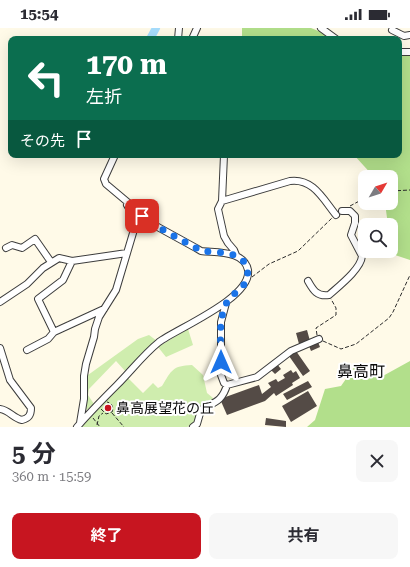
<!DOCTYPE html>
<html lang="ja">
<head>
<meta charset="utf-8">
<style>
	body { margin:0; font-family:"Roboto Serif","Noto Sans JP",serif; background:#f7f7f7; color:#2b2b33; height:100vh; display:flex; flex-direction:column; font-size:15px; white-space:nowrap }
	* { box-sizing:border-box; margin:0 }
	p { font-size:13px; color:#7c7c81 }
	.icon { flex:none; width:22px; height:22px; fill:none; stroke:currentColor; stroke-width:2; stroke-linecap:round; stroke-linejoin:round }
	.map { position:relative; height:399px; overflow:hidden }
	.side { display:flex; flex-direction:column; background:#fff; flex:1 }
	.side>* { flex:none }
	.guide { position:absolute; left:8px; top:8px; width:394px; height:122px; border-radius:8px; box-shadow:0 4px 16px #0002; background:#0b6e4f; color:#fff; overflow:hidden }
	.needle { width:26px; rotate:51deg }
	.controls { position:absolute; left:358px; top:142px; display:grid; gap:8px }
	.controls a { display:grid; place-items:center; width:40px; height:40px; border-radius:8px; background:#fff; box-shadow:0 4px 16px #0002; font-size:20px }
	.pin { position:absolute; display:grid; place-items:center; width:34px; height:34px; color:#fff; margin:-17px; border-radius:8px; box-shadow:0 2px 6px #0006 }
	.me { position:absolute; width:44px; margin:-22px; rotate:0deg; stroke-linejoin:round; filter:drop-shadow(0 0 3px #0008) }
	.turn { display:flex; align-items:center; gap:14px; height:84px; padding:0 12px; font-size:18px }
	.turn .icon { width:52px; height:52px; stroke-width:2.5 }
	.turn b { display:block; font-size:28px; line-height:34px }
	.then { display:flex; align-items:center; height:38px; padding:0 12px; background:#0003; gap:8px; font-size:15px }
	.round { display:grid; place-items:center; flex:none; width:42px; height:42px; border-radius:8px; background:#f7f7f7 }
	.overview { display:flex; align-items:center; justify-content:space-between; height:68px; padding:0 12px }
	h1 { font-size:24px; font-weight:700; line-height:30px }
	.cta { display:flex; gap:8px; margin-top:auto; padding:8px 12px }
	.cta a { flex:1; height:46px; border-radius:8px; background:#c71520; color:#fff; font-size:16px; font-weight:700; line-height:46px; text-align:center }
	.cta a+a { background:#f7f7f7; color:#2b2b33 }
	.status { display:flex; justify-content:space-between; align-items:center; height:28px; padding:0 20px; background:#fff; direction:ltr }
	.status svg { height:11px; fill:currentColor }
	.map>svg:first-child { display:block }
	.green { fill:#cfedae }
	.forest { fill:#b2df8b }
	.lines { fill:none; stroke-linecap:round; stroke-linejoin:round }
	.river { stroke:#a6ddfd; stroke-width:8 }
	.building { fill:#544b46 }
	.minor-casing { stroke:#3d3d3d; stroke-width:8 }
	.path { stroke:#2c2c2c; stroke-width:1; stroke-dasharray:4 2; stroke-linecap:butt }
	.minor { stroke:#fff; stroke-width:6 }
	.route { stroke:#1a73e8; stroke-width:7; stroke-dasharray:0 12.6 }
	.poi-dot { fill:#c71520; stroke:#fff; stroke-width:1.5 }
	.labels { text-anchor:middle; stroke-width:4; stroke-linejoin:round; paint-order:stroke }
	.poi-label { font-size:14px; fill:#0a0a0a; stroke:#fff; text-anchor:start }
	.quarter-label { font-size:16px; fill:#0a0a0a; stroke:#fff }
</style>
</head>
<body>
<div class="status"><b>15:54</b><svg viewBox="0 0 49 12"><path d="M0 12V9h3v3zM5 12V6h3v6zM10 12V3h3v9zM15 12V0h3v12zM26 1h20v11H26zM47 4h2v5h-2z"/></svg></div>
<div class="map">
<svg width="410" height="399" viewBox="0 0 410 399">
	<rect width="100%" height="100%" fill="#fffae8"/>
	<!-- green -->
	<path class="green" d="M188 301 193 317 166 329 158 319Z
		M149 307 157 313 144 323 126 344 116 333 89 361 88 367 94 376 85 383 88 347 138 311Z
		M192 337 203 347 207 365 213 370V374C198 380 199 380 195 395L187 399H82L94 383 128 350 143 365 153 355 158 360 162 358C172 342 172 338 192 337Z"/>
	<!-- forest -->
	<path class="forest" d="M242 0H311L328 7 332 11H242Z
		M410 25V232L392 226 391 197H388L385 175H391V149H374L354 127H399V27Z
		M410 333V399H307L315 392 325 361 341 358 355 338 381 349Z"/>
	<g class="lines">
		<!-- river -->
		<path class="river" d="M150 11 156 0"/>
	</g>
	<!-- building -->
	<path class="building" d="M307 302 310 313 299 316 296 305Z
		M318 314 320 319 311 323 309 318Z
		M296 323 310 343 303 348 289 328Z
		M277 336 281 341 275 346 271 342Z
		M291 342 293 345 296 343 300 350 292 355 293 357 276 368 274 365 265 373 227 387 220 371 259 357 262 366 271 359 268 355 276 351 278 354 285 350 283 347Z
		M308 353 312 359 287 372 283 366Z
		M308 363 317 378 291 394 282 378Z
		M266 390 286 393V399L265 397Z"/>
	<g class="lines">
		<!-- minor casing -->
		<g class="minor-casing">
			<path id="minor" d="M321 0 336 11
				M392 2 404 8 410 7
				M178 11 179 0
				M192 11 197 0
				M399 24H410
				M224 127 222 173 218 181 224 208 228 215 234 222 236 227
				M222 173 290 153C313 150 323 171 336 187
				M6 220 12 217 22 220 35 211 51 234
				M308 253C313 262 317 269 329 267 339 258 361 241 362 228L351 207 355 195V188L350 183H342
				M0 274 27 256 43 240 59 230 72 233 127 225
				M226 275 221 294V347L224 355 227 357 257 349 291 323 319 311
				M54 304 38 271 63 252 72 233
				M0 320 10 352 31 380C31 387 29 390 22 392 13 390 9 382 0 381
				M27 322 48 311 54 304 104 281
				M80 395 84 371V348L86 336 94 309 95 301 99 289 116 262 136 195 134 188 127 177
				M77 399C90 384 103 371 117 357 131 343 143 327 159 314 178 300 252 270 248 242 244 222 216 225 201 223L196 220 156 198 106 156 104 151 115 127
				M193 399 197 396 201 382C214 374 222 374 227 357"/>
		</g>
		<!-- path -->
		<path class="path" d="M391 163 410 162
			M350 178 365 170
			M252 249 269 236 298 223 332 190
			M317 307 316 300 336 287V280L331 271
			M323 313 341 321 356 316 389 290 393 284 410 247
			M101 381 106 386 112 384C114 380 112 375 107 374
			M112 385 124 399
			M93 390 100 399
			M97 397 99 388 103 385"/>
		<!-- minor -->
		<use href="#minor" class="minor"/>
	</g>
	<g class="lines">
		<!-- route -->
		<path class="route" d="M142 188 156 198 196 220 201 223C216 225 242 222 247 240 248 244 248 249 246 253 242 262 230 267 226 276 218 293 221 315 221 334"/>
	</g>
	<!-- markers -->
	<circle class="poi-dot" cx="108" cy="380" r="4"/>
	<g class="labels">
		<!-- poi labels -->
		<g class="poi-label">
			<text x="116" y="385">鼻高展望花の丘</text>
		</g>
		<!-- quarter labels -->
		<g class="quarter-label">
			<text x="361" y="349">鼻高町</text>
		</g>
	</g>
</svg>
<div class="controls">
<a><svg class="needle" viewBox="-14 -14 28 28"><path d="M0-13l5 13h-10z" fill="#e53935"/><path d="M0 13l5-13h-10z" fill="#7c7c81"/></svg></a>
<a><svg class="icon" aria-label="search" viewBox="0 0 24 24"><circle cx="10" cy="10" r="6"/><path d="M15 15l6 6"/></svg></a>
</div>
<div class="pin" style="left:142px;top:188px;background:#d93025"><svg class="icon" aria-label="arrive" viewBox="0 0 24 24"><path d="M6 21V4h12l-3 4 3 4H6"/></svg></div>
<svg class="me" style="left:221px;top:334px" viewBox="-20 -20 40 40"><path d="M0-17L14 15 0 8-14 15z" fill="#1a73e8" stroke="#fff" stroke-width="4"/></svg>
<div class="guide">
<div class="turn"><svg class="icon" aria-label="left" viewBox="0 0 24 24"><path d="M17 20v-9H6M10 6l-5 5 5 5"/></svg><div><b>170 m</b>左折</div></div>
<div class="then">その先<svg class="icon" aria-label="arrive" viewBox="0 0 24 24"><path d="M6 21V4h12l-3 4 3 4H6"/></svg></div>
</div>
</div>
<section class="side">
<div class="overview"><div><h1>5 分</h1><p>360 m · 15:59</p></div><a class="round"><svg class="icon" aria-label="close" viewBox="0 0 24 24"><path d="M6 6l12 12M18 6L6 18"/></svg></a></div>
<div class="cta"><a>終了</a><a>共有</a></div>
</section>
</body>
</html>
